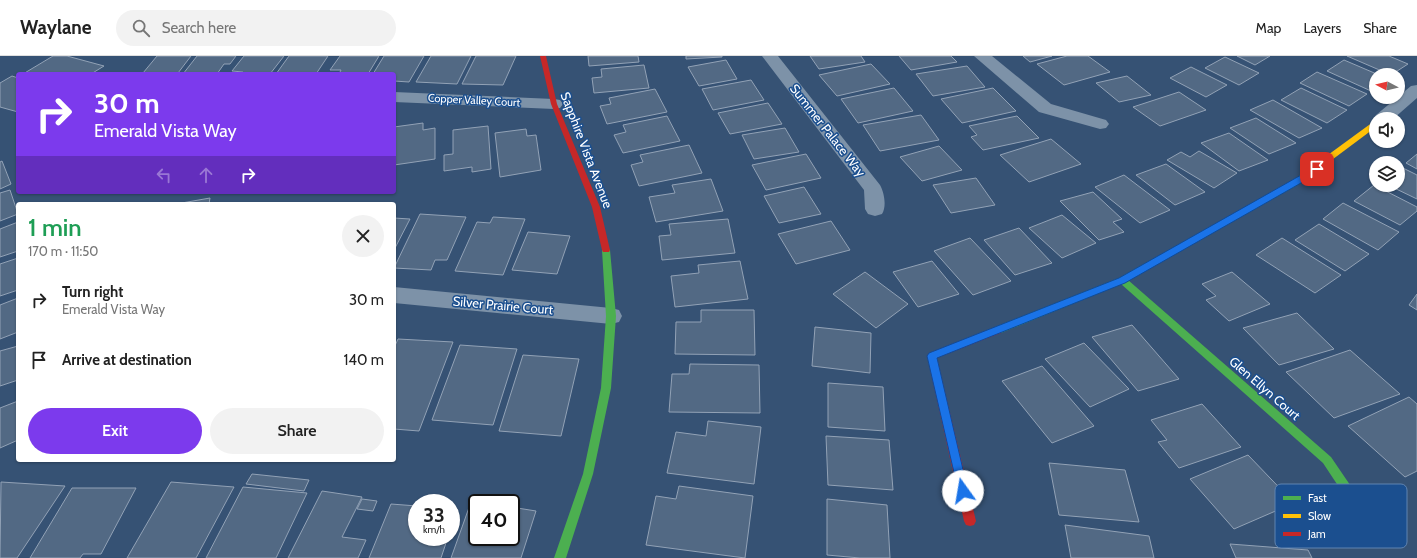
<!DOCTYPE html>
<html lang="en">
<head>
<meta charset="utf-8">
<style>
	body { margin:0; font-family:Cabin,sans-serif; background:#f2f2f2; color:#222; height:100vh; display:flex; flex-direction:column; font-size:15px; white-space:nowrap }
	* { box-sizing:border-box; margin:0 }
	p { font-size:13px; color:#767676 }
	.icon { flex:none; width:22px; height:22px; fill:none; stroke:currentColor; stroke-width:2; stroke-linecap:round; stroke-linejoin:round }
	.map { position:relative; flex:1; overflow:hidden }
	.sheet { position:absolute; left:16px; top:146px; width:380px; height:260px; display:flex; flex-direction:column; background:#fff; border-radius:4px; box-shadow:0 1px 3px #0004 }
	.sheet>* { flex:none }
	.hud { position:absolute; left:16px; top:16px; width:380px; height:122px; border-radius:4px; box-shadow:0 1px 3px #0004; background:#7c3aed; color:#fff; overflow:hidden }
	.needle { width:26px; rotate:277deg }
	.tools { position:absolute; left:1369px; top:12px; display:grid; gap:8px }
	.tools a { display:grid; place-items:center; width:36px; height:36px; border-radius:50%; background:#fff; box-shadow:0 1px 3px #0004; font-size:20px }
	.speed { position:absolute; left:408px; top:438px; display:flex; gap:8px; font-size:20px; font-weight:700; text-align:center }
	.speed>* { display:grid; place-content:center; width:52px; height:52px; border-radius:50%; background:#fff; box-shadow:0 1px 3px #0004; line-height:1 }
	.speed small { font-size:10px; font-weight:400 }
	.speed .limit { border:2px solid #111; border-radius:6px; background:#fff; color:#111 }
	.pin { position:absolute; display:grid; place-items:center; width:34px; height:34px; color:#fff; margin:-17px; border-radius:8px; box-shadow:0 2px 6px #0006 }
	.me { position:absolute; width:44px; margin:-22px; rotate:347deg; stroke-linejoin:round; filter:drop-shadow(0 0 3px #0008) }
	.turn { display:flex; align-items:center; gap:14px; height:84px; padding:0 12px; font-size:18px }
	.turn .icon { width:52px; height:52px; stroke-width:2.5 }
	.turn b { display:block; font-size:28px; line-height:34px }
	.lanes { display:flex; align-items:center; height:38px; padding:0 12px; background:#0003; justify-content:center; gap:20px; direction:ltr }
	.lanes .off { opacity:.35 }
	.round { display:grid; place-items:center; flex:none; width:42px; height:42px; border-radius:21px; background:#f2f2f2 }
	.overview { display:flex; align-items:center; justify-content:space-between; height:68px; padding:0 12px }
	h1 { font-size:24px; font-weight:600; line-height:30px; color:#1e9e55 }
	.action { display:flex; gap:8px; margin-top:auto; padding:8px 12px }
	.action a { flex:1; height:46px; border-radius:24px; background:#7c3aed; color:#fff; font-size:16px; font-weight:600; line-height:46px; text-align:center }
	.action a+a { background:#f2f2f2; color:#222 }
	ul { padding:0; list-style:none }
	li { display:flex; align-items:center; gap:12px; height:60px; padding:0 12px }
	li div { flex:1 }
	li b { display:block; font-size:15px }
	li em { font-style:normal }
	header { display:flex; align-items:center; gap:24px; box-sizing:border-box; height:56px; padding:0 20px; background:#fff; border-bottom:1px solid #e0e0e0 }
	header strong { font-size:19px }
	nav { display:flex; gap:22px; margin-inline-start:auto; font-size:14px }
	.search { width:280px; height:36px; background:#f2f2f2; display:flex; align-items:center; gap:10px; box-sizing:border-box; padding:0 14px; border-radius:22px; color:#767676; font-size:15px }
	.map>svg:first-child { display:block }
	.building { fill:#526984; stroke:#92a2b6 }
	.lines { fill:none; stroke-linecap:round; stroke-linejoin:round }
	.street { fill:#7d92a8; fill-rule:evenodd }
	.fast { fill:#4caf50; fill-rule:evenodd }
	.slow { fill:#ffc107; fill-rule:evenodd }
	.jam { fill:#c62828; fill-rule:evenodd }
	.route { fill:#1a73e8; stroke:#114b97 }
	.labels { text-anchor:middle; stroke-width:3; stroke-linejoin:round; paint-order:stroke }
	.far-street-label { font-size:11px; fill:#fff; stroke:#1b4f8f }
	.street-label { font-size:13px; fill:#fff; stroke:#1b4f8f }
	.key { fill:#1b4f8f; stroke:#5f84b1; stroke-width:1 }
	.key-label { font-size:11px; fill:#fff }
</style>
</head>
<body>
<header>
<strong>Waylane</strong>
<div class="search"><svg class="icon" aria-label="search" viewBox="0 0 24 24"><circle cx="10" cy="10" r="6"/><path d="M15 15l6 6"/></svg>Search here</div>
<nav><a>Map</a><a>Layers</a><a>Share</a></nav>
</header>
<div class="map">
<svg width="1417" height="502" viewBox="0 0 1417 502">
	<rect width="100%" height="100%" fill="#365274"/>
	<!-- building -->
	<path class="building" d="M53 0H67L104 10 91 18H23Z
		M157 0H191L178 17H143Z
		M197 0H236L230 8H224L217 18H183Z
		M244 0H284L270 18H241L243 16 232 15Z
		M289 0H328L316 18H276Z
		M340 0H379L368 18H339L341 14H330Z
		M384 0H424L409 26 394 25V18H373Z
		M431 0H471L457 28 416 26Z
		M476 0H516L503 29 462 28Z
		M588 0H638L639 6 589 10Z
		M686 0H722V1L686 3Z
		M810 0H861L865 6 819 13Z
		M899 0H951L957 6 911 14Z
		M1023 0H1052L1030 6Z
		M1067 0H1088L1110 16 1064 29 1037 8Z
		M1237 0H1270L1255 9Z
		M1347 0H1389L1408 8 1391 19Z
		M1225 1 1259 17 1239 29 1205 12Z
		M726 4 737 23 699 30 688 11Z
		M1344 4 1379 19H1376V31L1371 35 1327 15Z
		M871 8 890 28 837 40 819 19Z
		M644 9 649 32 594 37 592 22 602 21 601 13Z
		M967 10 985 31 933 40 916 18Z
		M1191 11 1227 29 1206 41 1170 22Z
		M1317 16 1367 38 1349 50 1300 27Z
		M12 20 18 22V56L0 51V27Z
		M1127 20 1151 39 1119 46 1096 27Z
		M751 24 764 44 713 54 702 33Z
		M894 32 913 55 858 67 841 43Z
		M993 32 1016 55 962 67 941 43Z
		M1301 32 1347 54 1327 67 1281 44Z
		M655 33 667 56 607 68 600 50 611 48 609 42Z
		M1179 36 1206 54 1160 70 1133 51Z
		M1273 44 1322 72 1299 82 1250 54Z
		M768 47 782 68 730 78 718 57Z
		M921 59 939 84 880 95 863 69Z
		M667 60 680 85 623 97 614 79 626 76 623 69Z
		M1017 60 1039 82 983 94 971 81 977 79 969 70Z
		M1256 62 1296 87 1269 98 1230 72Z
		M423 67V74L435 72V103L394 109V71Z
		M488 70 491 113 472 116V111L444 115V99L453 98V74Z
		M785 72 799 96 754 103 742 79Z
		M526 73 527 80 536 79 541 114 500 121 495 77Z
		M1229 77 1268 104 1239 115 1201 87Z
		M1051 83 1081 108 1029 126 1000 99Z
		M689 89 702 117 639 130 631 109 643 106 640 99Z
		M939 90 962 114 922 125 900 101Z
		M1199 95 1237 117 1214 132 1167 104 1181 96 1190 101Z
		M806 98 821 122 766 134 752 109Z
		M1417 98V113L1406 107Z
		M2 105 11 128 0 133V106Z
		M1166 108 1205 136 1175 149 1136 119Z
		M1399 110 1417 119V143L1388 129H1398Z
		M1124 119 1170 154 1140 167 1095 131Z
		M976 122 995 149 951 157 933 129Z
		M711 123 723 155 656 166 649 141 675 137 672 129Z
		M1374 129 1417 151V155L1400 169 1354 145Z
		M804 131 821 158 779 167 764 140Z
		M10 134 18 158 0 165V137Z
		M1093 136 1122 163 1113 166 1124 176 1099 184 1060 145Z
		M210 142 209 148H176Z
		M1343 147 1399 176 1378 194 1323 163Z
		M420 158 466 161 447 204H435L431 214 394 212Z
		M1062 159 1096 187 1062 202 1029 172Z
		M493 161 525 163 503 219 455 215 477 166 490 167Z
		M394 162 410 163 394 194Z
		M728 163 735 197 662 204 659 180 671 179 669 168Z
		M831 165 850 194 796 208 778 178Z
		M18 166V195L0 201V173Z
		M1319 168 1369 198 1345 215 1295 184Z
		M1019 172 1052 207 1015 219 984 184Z
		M528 176 570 180 557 218 512 214Z
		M970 182 1011 225 973 239 934 195Z
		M1282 182 1341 219 1315 237 1256 199Z
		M18 202V234L0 240V208Z
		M740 205 748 243 675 251 671 220 699 217 698 209Z
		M932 205 959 238 918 251 893 216Z
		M865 216 908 248 876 272 833 238Z
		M1232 216 1270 248 1229 265 1206 244 1216 240 1202 228Z
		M1417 238V254L1409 249Z
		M18 242V276L0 283V249Z
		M701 254H754L755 299 675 298 676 266H701Z
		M1297 257 1334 293 1279 309 1243 272Z
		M1132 269 1179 323 1138 335 1092 281Z
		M815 271 871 277 870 317 812 310Z
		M398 283 453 286 419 375 394 373V292Z
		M1084 287 1129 333 1090 351 1045 303Z
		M460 289 517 293 493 369 432 364Z
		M18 290V324L0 330V295Z
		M1350 294 1400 338 1334 362 1286 316Z
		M523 299 579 303 561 380 499 375Z
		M690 308 759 309 760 357 669 356 672 318H689Z
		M1042 310 1094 370 1052 387 1002 325Z
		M828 327 883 331 885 375 828 371Z
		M1409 341 1417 348V415L1405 421 1348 370Z
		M18 345V384L0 392V352Z
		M1202 348 1241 391 1179 412 1158 386 1167 384 1151 364Z
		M708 365 761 371 754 428 667 417 676 376 706 380Z
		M826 380 889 384 893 434 828 429Z
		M1248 399 1294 447 1234 473 1190 423Z
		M1049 407 1125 414 1139 466 1059 459Z
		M252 418 309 424 304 435 246 428Z
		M1 426 65 430 17 502H0Z
		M171 426 234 431 196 502H127Z
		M679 430 753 440 745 502 646 489 656 440 676 443Z
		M243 431 307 437 276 502H206Z
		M72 432H136L101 498H83L80 502H30Z
		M322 435 362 441 342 481 366 484 358 502H288Z
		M362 443 377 445 373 455 357 453Z
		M827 443 887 449 890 502H860L827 499Z
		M471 446 477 447V481H511V451L536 455 521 502H451Z
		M391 448 417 450V481H448L441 502H369Z
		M451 453 458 454 451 473Z
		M1065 469 1149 480 1154 502H1071Z
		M1230 488 1308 494 1312 502H1236Z"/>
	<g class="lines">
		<!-- street -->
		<path class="street" d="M762 0H778L880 129C884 136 887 150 882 158L875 160 868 158 865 153 864 134Z
			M974 0H992L1051 48 1106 64 1109 68 1106 72 1100 73 1039 56Z
			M1417 29V42L1393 63H1376V67L1373 63 1376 59 1411 30Z
			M394 36 554 43 560 44 563 48 560 52 554 53 394 46Z
			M394 231 611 252 619 254 622 260 619 266 611 268 394 247Z"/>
		<!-- fast -->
		<path class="fast" d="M1298 122 1301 123 1302 125 1301 127 1128 224 1331 401 1378 470 1380 474 1378 478 1374 479 1370 478 1323 407 1121 228 1001 277H995L993 274 995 271 1119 222Z
			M606 191 610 194 616 260 611 332 593 418 566 502H554L583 418 601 332 606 260 602 194Z"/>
		<!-- slow -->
		<path class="slow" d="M1373 66H1376V71L1301 127H1295L1294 125 1295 123Z"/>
		<!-- jam -->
		<path class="jam" d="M540 0H546L557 48 600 151 610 194 609 196H603L602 194 592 151 551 48Z
			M998 270 1001 271 1003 274 1001 277 937 302 976 465 974 469 970 470 966 469 964 465 927 300 929 297Z"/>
	</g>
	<!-- route -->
	<path class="route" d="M1317 110 1321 113 1320 114 1308 123 1125 227 937 302 968 435 967 438 963 440 959 438 927 300 929 297 1119 222Z"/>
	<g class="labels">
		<!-- far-street labels -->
		<g class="far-street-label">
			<text transform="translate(474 44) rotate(3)" y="4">Copper Valley Court</text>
		</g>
		<!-- street labels -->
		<g class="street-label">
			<text transform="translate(828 74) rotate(52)" y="5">Summer Palace Way</text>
			<text transform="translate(587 94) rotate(69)" y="5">Sapphire Vista Avenue</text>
			<text transform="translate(503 249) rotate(5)" y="5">Silver Prairie Court</text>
			<text transform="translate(1265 332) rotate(41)" y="5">Glen Ellyn Court</text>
		</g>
	</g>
	<!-- legend -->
	<rect x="1275" y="428" width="132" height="64" rx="6" class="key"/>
	<rect x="1283" y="440" width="18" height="4" fill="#4caf50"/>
	<rect x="1283" y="458" width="18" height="4" fill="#ffc107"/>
	<rect x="1283" y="476" width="18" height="4" fill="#c62828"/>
	<g class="key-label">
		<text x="1308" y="446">Fast</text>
		<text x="1308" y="464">Slow</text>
		<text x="1308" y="482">Jam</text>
	</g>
</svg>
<div class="tools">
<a><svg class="needle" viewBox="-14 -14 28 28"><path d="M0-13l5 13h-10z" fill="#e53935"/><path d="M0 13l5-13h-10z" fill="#767676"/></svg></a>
<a><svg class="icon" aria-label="sound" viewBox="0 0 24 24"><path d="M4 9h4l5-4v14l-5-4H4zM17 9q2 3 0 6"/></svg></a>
<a><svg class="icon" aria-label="layers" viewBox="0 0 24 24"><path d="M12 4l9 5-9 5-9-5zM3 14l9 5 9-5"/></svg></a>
</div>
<div class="speed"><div>33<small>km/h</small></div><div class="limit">40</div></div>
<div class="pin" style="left:1317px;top:113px;background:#d93025"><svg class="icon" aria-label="arrive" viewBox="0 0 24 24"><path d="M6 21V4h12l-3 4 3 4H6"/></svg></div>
<svg class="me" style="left:963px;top:435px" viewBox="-20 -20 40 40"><circle r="19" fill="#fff"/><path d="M0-13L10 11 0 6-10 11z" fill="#1a73e8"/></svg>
<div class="hud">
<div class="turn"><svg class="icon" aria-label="right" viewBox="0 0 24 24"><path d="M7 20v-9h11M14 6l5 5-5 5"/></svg><div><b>30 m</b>Emerald Vista Way</div></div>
<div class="lanes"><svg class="icon off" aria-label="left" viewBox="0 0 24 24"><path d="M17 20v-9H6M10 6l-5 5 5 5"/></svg><svg class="icon off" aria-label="ahead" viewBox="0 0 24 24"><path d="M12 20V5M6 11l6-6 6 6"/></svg><svg class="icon" aria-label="right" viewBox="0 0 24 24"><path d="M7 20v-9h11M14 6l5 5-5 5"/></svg></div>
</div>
<section class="sheet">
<div class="overview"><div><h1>1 min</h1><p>170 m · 11:50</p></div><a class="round"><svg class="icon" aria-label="close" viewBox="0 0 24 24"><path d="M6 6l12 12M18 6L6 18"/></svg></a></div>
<ul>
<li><svg class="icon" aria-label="right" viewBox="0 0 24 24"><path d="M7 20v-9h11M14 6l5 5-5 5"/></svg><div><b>Turn right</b><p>Emerald Vista Way</p></div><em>30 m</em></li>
<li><svg class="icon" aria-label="arrive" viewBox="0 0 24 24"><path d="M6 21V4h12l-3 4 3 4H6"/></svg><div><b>Arrive at destination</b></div><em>140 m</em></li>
</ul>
<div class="action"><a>Exit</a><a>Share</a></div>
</section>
</div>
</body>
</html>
